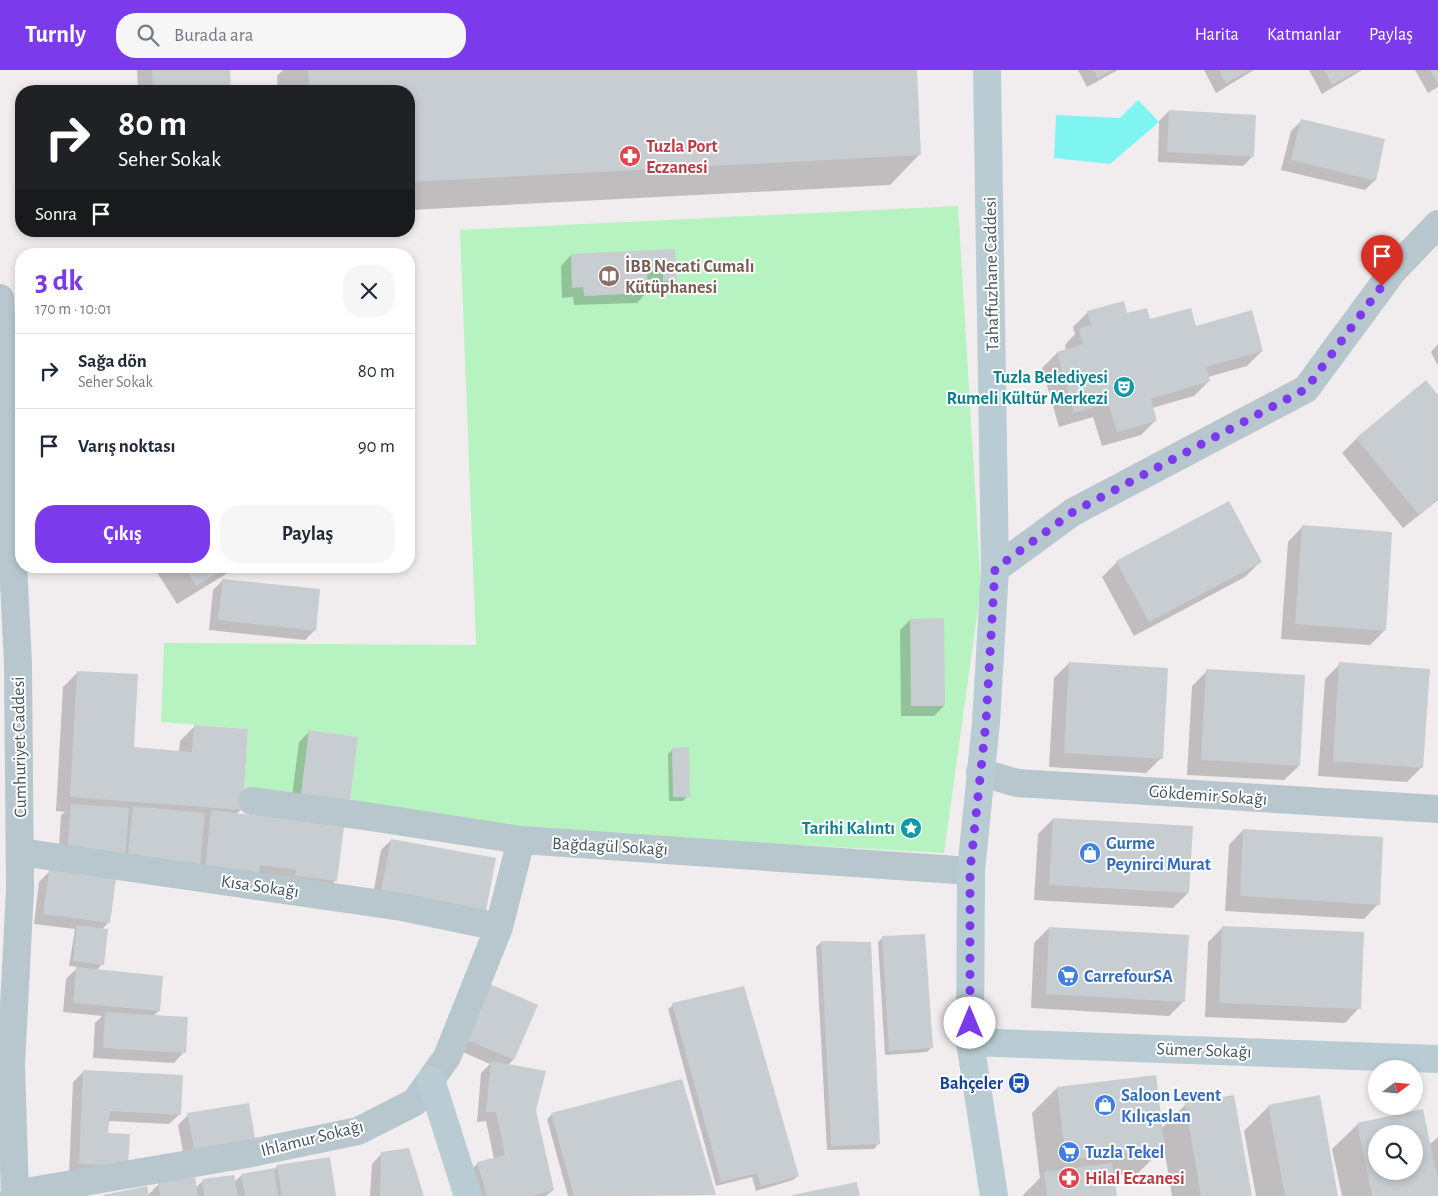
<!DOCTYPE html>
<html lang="tr">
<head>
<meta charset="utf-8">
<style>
	body { margin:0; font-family:"Alegreya Sans",sans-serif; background:#f6f6f7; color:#1f2937; height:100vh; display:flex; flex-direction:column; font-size:19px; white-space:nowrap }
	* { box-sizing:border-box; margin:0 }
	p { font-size:16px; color:#747a83 }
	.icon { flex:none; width:28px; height:28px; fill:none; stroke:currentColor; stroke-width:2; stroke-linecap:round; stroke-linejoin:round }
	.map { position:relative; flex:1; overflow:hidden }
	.side { position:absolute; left:15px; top:178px; width:400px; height:325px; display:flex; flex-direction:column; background:#fff; border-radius:20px; box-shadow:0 2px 8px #0003 }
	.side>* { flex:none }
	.banner { position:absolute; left:15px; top:15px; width:400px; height:152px; border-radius:20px; box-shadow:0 2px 8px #0003; background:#202124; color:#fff; overflow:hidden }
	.needle { width:32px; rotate:74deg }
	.controls { position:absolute; left:1368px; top:990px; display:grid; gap:10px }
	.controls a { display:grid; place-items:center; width:55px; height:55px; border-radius:50%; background:#fff; box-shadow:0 2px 8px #0003; font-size:25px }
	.pin { position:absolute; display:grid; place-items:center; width:42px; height:42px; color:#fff; margin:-51px -21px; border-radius:50% 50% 50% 0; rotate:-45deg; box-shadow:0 0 5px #0007 }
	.pin .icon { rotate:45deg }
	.me { position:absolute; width:55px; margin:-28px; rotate:0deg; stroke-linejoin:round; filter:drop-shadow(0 0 4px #0008) }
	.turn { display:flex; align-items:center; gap:18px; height:105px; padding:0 20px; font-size:22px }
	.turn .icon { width:65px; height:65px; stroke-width:2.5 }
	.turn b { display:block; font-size:35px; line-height:42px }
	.then { display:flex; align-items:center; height:48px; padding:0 20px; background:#0003; gap:10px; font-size:19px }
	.round { display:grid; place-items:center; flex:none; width:52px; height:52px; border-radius:20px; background:#f6f6f7 }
	.summary { display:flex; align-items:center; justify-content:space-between; height:85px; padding:0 20px }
	h1 { font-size:30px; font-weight:600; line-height:38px; color:#7c3aed }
	.primary-button { display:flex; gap:10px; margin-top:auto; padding:10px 20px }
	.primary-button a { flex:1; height:58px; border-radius:20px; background:#7c3aed; color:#fff; font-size:20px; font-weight:600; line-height:58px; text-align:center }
	.primary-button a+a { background:#f6f6f7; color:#1f2937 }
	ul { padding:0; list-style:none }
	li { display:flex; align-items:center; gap:15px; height:75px; padding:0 20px; border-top:1px solid #e0e1e3 }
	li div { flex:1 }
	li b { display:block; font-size:19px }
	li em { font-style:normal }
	header { display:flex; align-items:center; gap:30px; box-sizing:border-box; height:70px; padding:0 25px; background:#7c3aed; color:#fff }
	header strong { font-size:24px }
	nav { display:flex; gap:28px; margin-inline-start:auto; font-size:18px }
	.search { width:350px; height:45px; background:#f6f6f7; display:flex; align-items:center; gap:12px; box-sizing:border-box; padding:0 18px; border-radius:20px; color:#747a83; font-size:19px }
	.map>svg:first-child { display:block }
	.green { fill:#b7f3c0 }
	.water { fill:#7ff5f2 }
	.shadow { fill:#0003; fill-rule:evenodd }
	.building { fill:#c7cdd1; fill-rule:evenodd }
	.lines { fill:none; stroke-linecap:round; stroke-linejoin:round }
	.street { stroke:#b7c7cd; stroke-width:28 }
	.secondary { stroke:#b9ccd4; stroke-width:28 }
	.route { stroke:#7c3aed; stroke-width:9; stroke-dasharray:0 16.2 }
	.labels { text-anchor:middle; stroke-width:4; stroke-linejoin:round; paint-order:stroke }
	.health-label { font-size:18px; font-weight:bold; fill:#be3a42; stroke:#fff; text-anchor:start }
	.education-label { font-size:18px; font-weight:bold; fill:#785e54; stroke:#fff; text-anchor:start }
	.street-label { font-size:18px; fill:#44575d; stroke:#fff }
	.culture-label { font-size:18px; font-weight:bold; fill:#0d838f; stroke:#fff; text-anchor:end }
	.shop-label { font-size:18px; font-weight:bold; fill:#366cbe; stroke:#fff; text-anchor:start }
	.transit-label { font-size:18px; font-weight:bold; fill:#164399; stroke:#fff; text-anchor:end }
</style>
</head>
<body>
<header>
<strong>Turnly</strong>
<div class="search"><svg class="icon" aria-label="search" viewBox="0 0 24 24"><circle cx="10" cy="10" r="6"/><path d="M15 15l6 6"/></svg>Burada ara</div>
<nav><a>Harita</a><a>Katmanlar</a><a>Paylaş</a></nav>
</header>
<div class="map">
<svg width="1438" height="1126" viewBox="0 0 1438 1126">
	<rect width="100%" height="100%" fill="#f1edee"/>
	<!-- green -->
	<path class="green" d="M958 136 981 517 944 783 521 760 350 731 358 667 309 660 301 725 244 723 248 659 161 652 164 573 476 575 460 160Z"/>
	<!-- water -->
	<path class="water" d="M1138 30 1159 52 1110 94 1054 88 1056 45 1120 48Z"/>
	<!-- shadow -->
	<path class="shadow" d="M137 0H228L230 21H138Z
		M283 0H916L920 84 890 115 409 140V21H278L277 6Z
		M1078 0H1118L1087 17Z
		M1204 0H1254L1216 23Z
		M1309 0H1362L1322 24Z
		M1415 0H1438V17L1428 23Z
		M1169 41 1253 86 1243 96 1158 92 1159 51Z
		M1301 51 1375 110 1365 120 1281 100 1291 61Z
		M674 181 675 211 665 221H654L653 209 646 210 647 222 637 233 574 235 573 227 562 228 561 196 571 185Z
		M1088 242 1127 245 1195 258 1262 281 1247 296 1208 307 1209 311 1194 326 1152 338 1156 350 1141 365 1102 376 1093 347 1059 357 1042 298 1057 283 1066 281 1065 275 1075 264 1073 257Z
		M1438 274V296L1431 282Z
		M1426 312 1438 327V430L1403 458 1342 383 1356 369Z
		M1302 457 1385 560 1370 575 1281 569 1288 472Z
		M1117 492H1260L1245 507 1134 566 1102 507Z
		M153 496H239L177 534Z
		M223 510 315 560 305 570 209 560 213 520Z
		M910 550 944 636 934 646H901L900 560Z
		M1069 593 1161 688 1146 703 1049 697 1054 608Z
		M1340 594 1422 697 1407 712 1318 706 1325 609Z
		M1207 601 1299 696 1284 710 1187 705 1192 616Z
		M78 602 132 679 179 682 180 671 195 656 242 739 236 744 336 810 325 821 58 792 61 745 65 742 56 741 63 617Z
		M309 662 357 668 291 735 299 672Z
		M673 679 688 726 683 731H669L668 684Z
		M1053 749 1188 823 1173 838 1034 830 1038 764Z
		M1243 760 1378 834 1364 849 1225 841 1229 775Z
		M391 770 495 789 372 831 381 780Z
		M49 802 109 852 102 859V894L96 901 159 941 153 946 184 982 174 993 93 988 95 953 102 946 63 942 66 909 78 897 69 896 75 859 34 854 39 812Z
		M1223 857 1359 938 1345 953 1205 947 1208 872Z
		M1049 858 1184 931 1169 946 1031 938 1034 873Z
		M883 867 932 977 927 982 885 985 878 872Z
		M821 872 878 1074 874 1079 827 1080 816 877Z
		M489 915 513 990 507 996 535 1040 553 1120 546 1126H474L468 1103 478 1093 494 1089 486 1051 477 1052 481 1003 490 994 456 979Z
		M673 935 798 1106 793 1110 756 1121 752 1107 716 1116 668 939Z
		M83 1002 180 1044 169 1054 108 1051 107 1065 127 1096 69 1104 73 1012Z
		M682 1010 714 1125 568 1126 547 1049 552 1044Z
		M1057 1018 1161 1059 1186 1034 1251 1126H1172L1164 1078 1138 1103 1113 1106 1115 1126H1022L1040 1108 1032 1043Z
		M1269 1036 1337 1126H1256L1244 1061Z
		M1422 1041 1429 1075 1438 1067V1126H1342L1332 1079 1358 1054ZM1376 1064H1414V1101H1376Z
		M188 1045 255 1072 185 1093 178 1055Z
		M382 1083 422 1126H370L372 1094Z
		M277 1096 335 1126H105L148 1125 159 1114 195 1118 203 1111 234 1112 242 1105 274 1100Z"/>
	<!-- building -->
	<path class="building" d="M152 0H230L231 21H153Z
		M308 0H917L921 85 409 112V21H310Z
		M1093 0H1112L1098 8Z
		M1219 0H1250L1226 13Z
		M1324 0H1359L1332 15Z
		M1430 0H1438V14Z
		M1169 40 1256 45 1254 87 1167 82Z
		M1301 49 1385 69 1376 111 1291 90Z
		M675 179 677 211H663V200L647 201 648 223 584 226 583 217 572 218 571 184Z
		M1124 231 1127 243 1147 238 1150 249 1191 238 1196 256 1252 240 1263 281 1206 297 1210 311 1151 329 1157 351 1117 362 1108 333 1074 343 1057 282 1083 274 1079 259 1091 255 1087 241Z
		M1426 310 1438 325V429L1419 445 1356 368Z
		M1229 431 1262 492 1149 552 1116 491Z
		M1302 455 1392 462 1386 561 1295 554Z
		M184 496H229L196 516Z
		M223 509 320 519 316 561 218 550Z
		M944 548 945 636H911L910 549Z
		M1069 592 1168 598 1163 689 1064 683Z
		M1339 592 1430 599 1423 698 1333 691Z
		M1206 599 1305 605 1300 696 1201 690Z
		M77 601 138 604 134 677 192 682 194 655 248 659 243 740 70 727Z
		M309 660 358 667 350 731 301 725Z
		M689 677 690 727H673L672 678Z
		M71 734 129 738 125 787 67 783Z
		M133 736 205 743 200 798 140 793 141 785 128 784Z
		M211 740 344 757 337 811 295 806 296 800 260 795 259 806 205 800Z
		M1053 748 1193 756 1189 823 1049 815Z
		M1243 759 1383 767 1380 835 1240 826Z
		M391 769 496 788 486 841 381 821Z
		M49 800 116 809 110 853 43 844Z
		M77 855 108 859 104 895 73 891Z
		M1222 856 1364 862 1361 939 1219 933Z
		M1049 857 1189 865 1185 932 1046 924Z
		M925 864 933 978 889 981 882 866Z
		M821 871 871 872 880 1074 831 1076Z
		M76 897 163 906 160 941 73 933Z
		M488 913 538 935 514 990 465 969Z
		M744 916 799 1106 761 1116 757 1103 721 1112 672 933Z
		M105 942 188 947 186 983 103 978Z
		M491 991 546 1001 536 1040 554 1120 531 1126H487L477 1092 505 1085 496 1042H486Z
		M83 1000 183 1005 181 1045 110 1041 108 1063 130 1064 128 1096 79 1094Z
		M1156 1005 1165 1079 1066 1090 1057 1017Z
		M682 1009 716 1125 574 1126 551 1043Z
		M1234 1025 1252 1126H1201L1185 1033Z
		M1320 1025 1338 1126H1285L1268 1035Z
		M249 1033 256 1073 195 1083 187 1043Z
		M1423 1039 1438 1111V1126H1372L1357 1053ZM1376 1064H1414V1101H1376Z
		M409 1078 424 1126H380L381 1082Z
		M330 1087 336 1126H282L277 1095Z
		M1112 1093 1117 1126H1047L1044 1102Z
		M274 1098 278 1126H245L241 1104Z
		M234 1105 238 1126H204L202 1109Z
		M195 1107 198 1126H160L158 1113Z
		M857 1112 860 1126H793L792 1125Z
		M147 1116 149 1126H103V1125Z"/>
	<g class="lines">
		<!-- street -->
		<path class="street" d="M0 228 18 594 20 819 11 995 15 1126
			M995 499 1073 442 1306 319 1393 201 1438 154
			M980 702 1017 713 1438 739
			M252 731 365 746 521 770 971 801
			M20 782 402 837 499 857
			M14 1124 247 1084 358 1061 415 1032 447 987 499 857 521 770"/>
		<!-- secondary -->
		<path class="secondary" d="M987 0 995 499 986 652 971 801 970 972 994 1126
			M970 972 1438 989
			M431 1010 468 1126"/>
	</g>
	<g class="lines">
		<!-- route -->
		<path class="route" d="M970 953V801L986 652 995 499 1073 442 1306 319 1382 216"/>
	</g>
	<!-- icons -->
	<defs>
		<g id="pharmacy-disc" transform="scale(1.125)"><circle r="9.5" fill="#e0444e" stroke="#fff"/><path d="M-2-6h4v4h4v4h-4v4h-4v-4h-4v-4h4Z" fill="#fff"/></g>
		<g id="library-disc" transform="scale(1.125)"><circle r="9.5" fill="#8d6e63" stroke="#fff"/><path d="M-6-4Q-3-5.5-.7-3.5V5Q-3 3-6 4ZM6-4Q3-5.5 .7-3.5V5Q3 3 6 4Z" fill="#fff"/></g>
		<g id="theatre-disc" transform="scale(1.125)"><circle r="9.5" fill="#0f9aa8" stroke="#fff"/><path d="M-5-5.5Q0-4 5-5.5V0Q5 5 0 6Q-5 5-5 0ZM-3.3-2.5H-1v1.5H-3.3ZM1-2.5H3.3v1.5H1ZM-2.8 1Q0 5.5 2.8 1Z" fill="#fff"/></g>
		<g id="sight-disc" transform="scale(1.125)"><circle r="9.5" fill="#0f9aa8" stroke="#fff"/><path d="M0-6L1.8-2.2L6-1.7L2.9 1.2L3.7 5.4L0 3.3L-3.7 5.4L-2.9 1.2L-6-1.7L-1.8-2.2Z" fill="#fff"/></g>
		<g id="shop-disc" transform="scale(1.125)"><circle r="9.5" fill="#3f7fe0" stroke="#fff"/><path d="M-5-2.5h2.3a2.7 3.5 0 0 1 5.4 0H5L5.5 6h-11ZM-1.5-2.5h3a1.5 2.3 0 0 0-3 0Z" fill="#fff"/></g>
		<g id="supermarket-disc" transform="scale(1.125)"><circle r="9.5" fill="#3f7fe0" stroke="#fff"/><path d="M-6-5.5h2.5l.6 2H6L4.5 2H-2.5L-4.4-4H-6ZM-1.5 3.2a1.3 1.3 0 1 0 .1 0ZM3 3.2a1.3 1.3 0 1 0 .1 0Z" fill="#fff"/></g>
		<g id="bus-disc" transform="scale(1.125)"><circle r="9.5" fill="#1a4fb4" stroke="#fff"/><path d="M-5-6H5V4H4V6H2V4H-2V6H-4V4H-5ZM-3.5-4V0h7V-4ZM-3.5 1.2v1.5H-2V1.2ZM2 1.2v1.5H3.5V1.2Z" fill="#fff"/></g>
	</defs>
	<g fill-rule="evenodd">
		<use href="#pharmacy-disc" x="630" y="86"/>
		<use href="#library-disc" x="609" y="206"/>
		<use href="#theatre-disc" x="1124" y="317"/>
		<use href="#sight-disc" x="911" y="758"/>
		<use href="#shop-disc" x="1090" y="783"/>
		<use href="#supermarket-disc" x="1068" y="906"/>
		<use href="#bus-disc" x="1019" y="1013"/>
		<use href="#shop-disc" x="1105" y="1035"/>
		<use href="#supermarket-disc" x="1069" y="1082"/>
		<use href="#pharmacy-disc" x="1069" y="1108"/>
	</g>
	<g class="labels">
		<!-- health labels -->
		<g class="health-label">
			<text x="646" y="82">Tuzla Port<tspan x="646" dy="21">Eczanesi</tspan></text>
			<text x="1085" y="1114">Hilal Eczanesi</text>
		</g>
		<!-- education labels -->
		<g class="education-label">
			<text x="625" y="202">İBB Necati Cumalı<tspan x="625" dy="21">Kütüphanesi</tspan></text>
		</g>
		<!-- street labels -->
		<g class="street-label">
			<text transform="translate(991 204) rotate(-91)" y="6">Tahaffuzhane Caddesi</text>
			<text transform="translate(19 677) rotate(-91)" y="6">Cumhuriyet Caddesi</text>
			<text transform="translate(1208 725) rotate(4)" y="6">Gökdemir Sokağı</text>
			<text transform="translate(610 776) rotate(3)" y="6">Bağdagül Sokağı</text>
			<text transform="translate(260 816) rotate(8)" y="6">Kısa Sokağı</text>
			<text transform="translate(1204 980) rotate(2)" y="6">Sümer Sokağı</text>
			<text transform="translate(312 1068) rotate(-14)" y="6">Ihlamur Sokağı</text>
		</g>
		<!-- culture labels -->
		<g class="culture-label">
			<text x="1108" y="313">Tuzla Belediyesi<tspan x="1108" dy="21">Rumeli Kültür Merkezi</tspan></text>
			<text x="895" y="764">Tarihi Kalıntı</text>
		</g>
		<!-- shop labels -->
		<g class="shop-label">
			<text x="1106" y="779">Gurme<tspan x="1106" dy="21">Peynirci Murat</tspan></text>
			<text x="1084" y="912">CarrefourSA</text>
			<text x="1121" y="1031">Saloon Levent<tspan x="1121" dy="21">Kılıçaslan</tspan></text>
			<text x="1085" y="1088">Tuzla Tekel</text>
		</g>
		<!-- transit labels -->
		<g class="transit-label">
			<text x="1003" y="1019">Bahçeler</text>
		</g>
	</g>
</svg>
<div class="controls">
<a><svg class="needle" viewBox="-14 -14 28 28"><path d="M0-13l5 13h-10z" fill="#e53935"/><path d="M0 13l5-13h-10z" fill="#747a83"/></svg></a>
<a><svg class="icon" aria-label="search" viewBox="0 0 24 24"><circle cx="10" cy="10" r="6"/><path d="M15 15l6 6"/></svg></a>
</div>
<div class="pin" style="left:1382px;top:216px;background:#d93025"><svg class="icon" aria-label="arrive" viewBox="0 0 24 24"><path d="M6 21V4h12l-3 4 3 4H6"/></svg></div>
<svg class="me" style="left:970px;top:953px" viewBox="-20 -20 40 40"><circle r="19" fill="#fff"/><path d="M0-13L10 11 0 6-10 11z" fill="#7c3aed"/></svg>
<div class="banner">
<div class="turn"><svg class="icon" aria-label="right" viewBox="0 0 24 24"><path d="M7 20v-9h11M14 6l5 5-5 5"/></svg><div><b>80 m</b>Seher Sokak</div></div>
<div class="then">Sonra<svg class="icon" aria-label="arrive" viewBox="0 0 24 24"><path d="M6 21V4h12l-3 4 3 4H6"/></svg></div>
</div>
<section class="side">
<div class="summary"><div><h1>3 dk</h1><p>170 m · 10:01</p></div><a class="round"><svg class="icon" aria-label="close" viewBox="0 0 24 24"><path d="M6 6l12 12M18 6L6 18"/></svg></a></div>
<ul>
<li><svg class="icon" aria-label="right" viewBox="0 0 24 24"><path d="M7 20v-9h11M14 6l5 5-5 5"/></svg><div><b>Sağa dön</b><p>Seher Sokak</p></div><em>80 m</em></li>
<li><svg class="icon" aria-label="arrive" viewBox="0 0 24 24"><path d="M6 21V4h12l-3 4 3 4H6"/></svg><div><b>Varış noktası</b></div><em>90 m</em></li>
</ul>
<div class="primary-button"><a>Çıkış</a><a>Paylaş</a></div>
</section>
</div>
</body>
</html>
